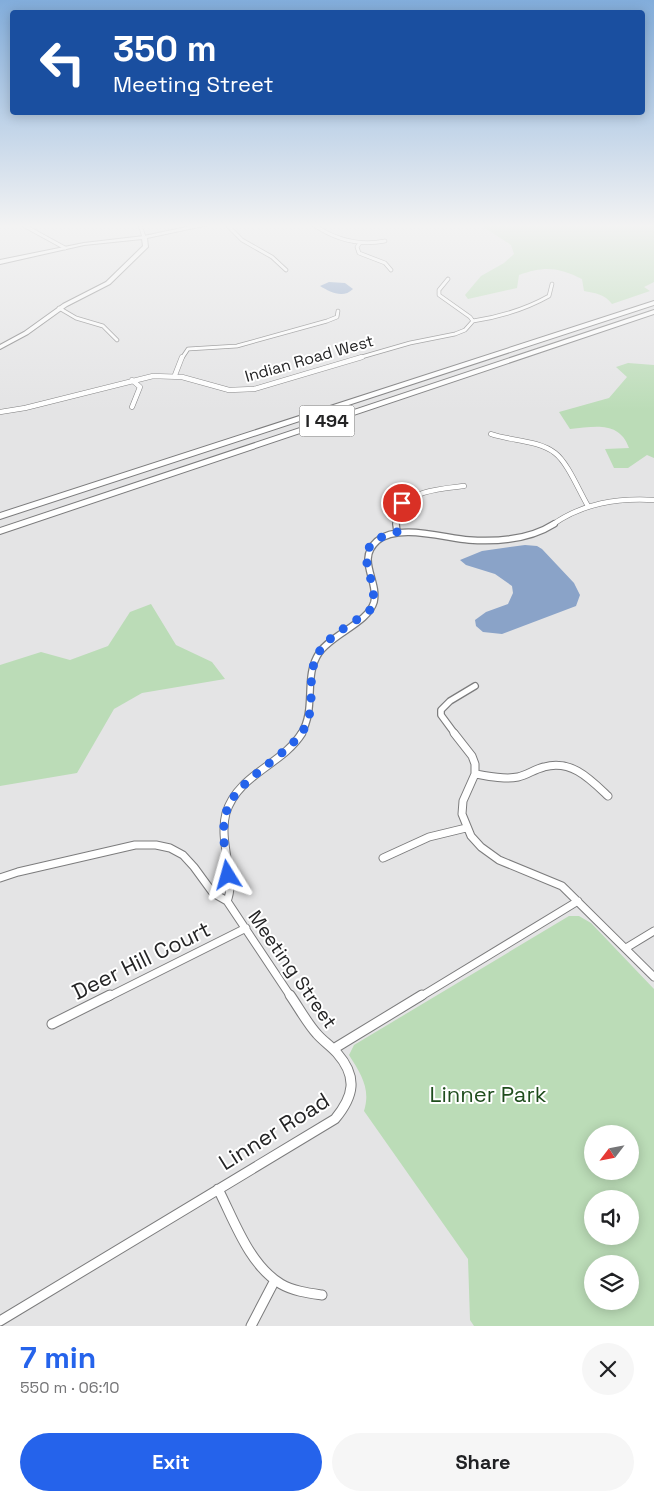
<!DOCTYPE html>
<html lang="en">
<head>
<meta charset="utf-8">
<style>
	body { margin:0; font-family:"Space Grotesk",sans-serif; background:#f6f6f6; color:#202124; height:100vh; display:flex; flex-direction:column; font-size:19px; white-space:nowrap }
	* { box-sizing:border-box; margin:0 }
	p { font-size:16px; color:#757577 }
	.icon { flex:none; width:28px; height:28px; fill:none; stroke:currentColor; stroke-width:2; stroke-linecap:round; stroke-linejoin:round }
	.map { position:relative; height:1326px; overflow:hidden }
	.side { display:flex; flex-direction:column; background:#fff; flex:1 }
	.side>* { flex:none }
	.hud { position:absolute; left:10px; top:10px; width:635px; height:105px; border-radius:5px; box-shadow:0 2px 12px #0003; background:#1a4fa0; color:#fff; overflow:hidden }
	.needle { width:32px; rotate:238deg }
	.buttons { position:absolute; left:584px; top:1125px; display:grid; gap:10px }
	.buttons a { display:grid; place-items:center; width:55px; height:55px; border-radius:50%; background:#fff; box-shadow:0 2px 12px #0003; font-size:25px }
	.pin { position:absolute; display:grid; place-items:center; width:42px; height:42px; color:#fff; margin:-21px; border:2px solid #fff; border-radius:50%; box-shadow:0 1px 5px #0007 }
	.me { position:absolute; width:55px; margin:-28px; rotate:352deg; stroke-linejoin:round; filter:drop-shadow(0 0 4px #0008) }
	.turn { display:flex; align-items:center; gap:18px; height:105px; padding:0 20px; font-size:22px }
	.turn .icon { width:65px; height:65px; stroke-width:2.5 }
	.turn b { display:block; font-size:35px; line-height:42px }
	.round { display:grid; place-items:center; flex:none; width:52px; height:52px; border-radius:26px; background:#f6f6f6 }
	.headline { display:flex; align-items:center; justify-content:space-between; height:85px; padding:0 20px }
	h1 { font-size:30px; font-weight:700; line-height:38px; color:#2563eb }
	.primary-button { display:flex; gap:10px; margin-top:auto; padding:10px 20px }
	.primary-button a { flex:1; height:58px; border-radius:30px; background:#2563eb; color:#fff; font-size:20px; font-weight:700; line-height:58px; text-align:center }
	.primary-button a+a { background:#f6f6f6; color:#202124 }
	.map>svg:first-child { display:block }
	.green { fill:#bbdcb7; fill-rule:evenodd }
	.water { fill:#8aa3c8 }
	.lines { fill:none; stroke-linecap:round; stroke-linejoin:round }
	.street-far4-casing { stroke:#7c7c7d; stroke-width:4.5 }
	.street-far3-casing { stroke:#7c7c7d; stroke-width:5.5 }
	.street-far2-casing { stroke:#7c7c7d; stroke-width:8 }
	.street-far1-casing { stroke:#7c7c7d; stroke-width:9 }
	.street-casing { stroke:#7c7c7d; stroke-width:11 }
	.secondary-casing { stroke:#7c7c7d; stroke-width:2 }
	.highway-casing { stroke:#7c7c7d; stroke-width:2 }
	.street-far4 { stroke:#fff; stroke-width:3 }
	.street-far3 { stroke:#fff; stroke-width:4.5 }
	.street-far2 { stroke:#fff; stroke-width:5.5 }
	.street-far1 { stroke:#fff; stroke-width:7 }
	.street { stroke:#fff; stroke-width:9 }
	.secondary { fill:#fff; fill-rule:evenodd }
	.highway { fill:#fff; fill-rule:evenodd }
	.route { stroke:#2563eb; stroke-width:9; stroke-dasharray:0 16.2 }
	.labels { text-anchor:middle; stroke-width:4; stroke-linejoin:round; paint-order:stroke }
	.far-street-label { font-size:16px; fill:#242425; stroke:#fff }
	.shield { fill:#fff; stroke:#666; stroke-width:1 }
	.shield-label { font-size:18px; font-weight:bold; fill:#242425 }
	.street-label { font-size:19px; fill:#242425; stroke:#fff }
	.near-street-label { font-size:22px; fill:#242425; stroke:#fff }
	.near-park-label { font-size:22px; fill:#1f4d1d; stroke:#fff }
</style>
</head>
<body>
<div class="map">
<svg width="654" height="1326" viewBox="0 0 654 1326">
	<rect width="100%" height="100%" fill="#e4e4e5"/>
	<!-- green -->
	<path class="green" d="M480 225H654V282L644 287 650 291 612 304C605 294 594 293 584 291L582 279C558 267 544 266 519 275L517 288 468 299 465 295 481 276 504 263 514 254 511 245Z
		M628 363 654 365V458L647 455 628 468H614L605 449 629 448C619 420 594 427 570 429L559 412 609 398 627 377 616 367Z
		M151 604 176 645 212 662 225 679 142 693 114 709 77 773 0 786V665L41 652 70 660 108 646 130 612Z
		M569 916H579L591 923 654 989V1326H474L470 1320 468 1259 364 1111C371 1089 361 1074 349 1055L354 1045ZM592 1134H630V1171H592ZM592 1199H630V1236H592ZM592 1264H630V1301H592Z"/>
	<!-- water -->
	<path class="water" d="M329 282 345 283 353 289C343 299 330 292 320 286Z
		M525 545 537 546 542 549 574 583 580 595 576 606 502 634 483 632 476 626 475 620 486 612 508 604 513 593 512 586 495 574 466 565 460 560 482 551Z"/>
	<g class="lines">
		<!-- street-far4 casing -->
		<g class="street-far4-casing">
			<path id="street-far4" d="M23 225 65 248
				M140 225 144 237
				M227 225 242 240 272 257 286 270
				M314 225C336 240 359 246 385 241
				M360 243 357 247 359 253 385 263 391 270
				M59 308 76 318 103 326 117 340
				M473 321C499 317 526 309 549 296L552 284
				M182 358 188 349 237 346 327 321 337 317 338 311
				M358 358 410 343 455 334 465 330 473 321 470 317 439 295V290L448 279"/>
		</g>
		<!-- street-far3 casing -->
		<g class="street-far3-casing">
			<path id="street-far3" d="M175 375 182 357
				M132 380 140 387 132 407
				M0 412 25 408 153 376 182 377 229 390 254 389 362 357
				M491 434C511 441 538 440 555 453 568 463 579 491 588 506
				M396 525 395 513C412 490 438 489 464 486
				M552 525C583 503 617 498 654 500"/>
		</g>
		<!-- street-far2 casing -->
		<g class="street-far2-casing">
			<path id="street-far2" d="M396 524 397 532
				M301 734C317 708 303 677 319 653 332 634 368 623 374 602 379 580 356 560 377 541 398 523 444 538 469 540 498 542 529 540 554 524
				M455 734 441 715V710L450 701 475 686"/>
		</g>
		<!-- street-far1 casing -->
		<g class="street-far1-casing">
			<path id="street-far1" d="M454 733 472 756 475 764V774L463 801 462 814 471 836 481 847 499 860 562 886 654 977
				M475 774C489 776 504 780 518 777 527 775 535 769 544 767 571 759 590 779 608 796
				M383 858 429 837 466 828
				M0 878 18 872 135 845H156L170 848 183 855 194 867 213 893 227 901
				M626 948 654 931
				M108 997 246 928
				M291 997 227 901C237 879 218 842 226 813 238 774 282 765 302 733
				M420 997 578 901"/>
		</g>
		<!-- street casing -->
		<g class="street-casing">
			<path id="street" d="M52 1024 110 995
				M335 1048 422 995
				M218 1189C234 1220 249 1265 281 1284 293 1291 308 1293 322 1295
				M0 1321 335 1119C354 1096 358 1077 337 1053 331 1046 323 1041 317 1034 307 1023 299 1008 290 995
				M251 1326 275 1280"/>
		</g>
		<!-- secondary casing -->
		<g class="secondary-casing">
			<path id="secondary" d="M196 225H208L147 238 148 247 110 284 67 306 28 334 0 349V345L24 332 63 304 106 282 143 246 142 239 84 245 0 264V260L84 243 144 236Z"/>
		</g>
		<!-- highway casing -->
		<g class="highway-casing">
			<path id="highway" d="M654 301V305L0 519V513Z
				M654 310V314L0 534V528Z"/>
		</g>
		<!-- street-far4 -->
		<use href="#street-far4" class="street-far4"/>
		<!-- street-far3 -->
		<use href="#street-far3" class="street-far3"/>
		<!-- street-far2 -->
		<use href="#street-far2" class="street-far2"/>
		<!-- street-far1 -->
		<use href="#street-far1" class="street-far1"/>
		<!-- street -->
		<use href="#street" class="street"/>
		<!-- secondary -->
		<use href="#secondary" class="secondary"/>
		<!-- highway -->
		<use href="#highway" class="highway"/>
	</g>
	<!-- sky -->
	<linearGradient id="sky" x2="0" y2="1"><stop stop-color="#82addb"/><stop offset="0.55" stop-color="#f3f3f3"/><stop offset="1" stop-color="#f3f3f3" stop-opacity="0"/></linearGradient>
	<rect width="654" height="411" fill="url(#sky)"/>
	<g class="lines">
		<!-- route -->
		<path class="route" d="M228 875C219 811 220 802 272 761 284 751 296 742 304 729 317 706 306 681 316 658 325 636 352 625 370 610 386 581 338 546 397 532L395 513 402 503"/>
	</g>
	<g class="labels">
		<!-- far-street labels -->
		<g class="far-street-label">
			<text transform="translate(309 358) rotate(-16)" y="6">Indian Road West</text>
		</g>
		<!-- shield labels -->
		<rect class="shield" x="299.5" y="405.5" width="55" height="31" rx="4"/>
		<g class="shield-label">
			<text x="327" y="427">I 494</text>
		</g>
		<!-- street labels -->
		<g class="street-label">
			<text transform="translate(293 969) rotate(55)" y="7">Meeting Street</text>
		</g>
		<!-- near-street labels -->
		<g class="near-street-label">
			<text transform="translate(141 960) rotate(-26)" y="8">Deer Hill Court</text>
			<text transform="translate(274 1131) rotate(-32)" y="8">Linner Road</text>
		</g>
		<!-- near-park labels -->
		<g class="near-park-label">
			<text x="488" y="1102">Linner Park</text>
		</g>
	</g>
</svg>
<div class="buttons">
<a><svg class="needle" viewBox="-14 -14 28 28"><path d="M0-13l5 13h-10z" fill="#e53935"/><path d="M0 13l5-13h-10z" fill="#757577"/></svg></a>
<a><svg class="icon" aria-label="sound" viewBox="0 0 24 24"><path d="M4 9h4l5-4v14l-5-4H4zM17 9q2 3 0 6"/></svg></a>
<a><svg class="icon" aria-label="layers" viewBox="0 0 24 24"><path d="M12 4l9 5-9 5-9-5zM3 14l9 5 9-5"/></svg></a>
</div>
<div class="pin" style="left:402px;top:503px;background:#d93025"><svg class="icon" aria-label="arrive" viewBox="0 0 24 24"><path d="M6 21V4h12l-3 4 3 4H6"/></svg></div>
<svg class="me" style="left:228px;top:875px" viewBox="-20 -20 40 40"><path d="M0-17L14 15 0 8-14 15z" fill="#2563eb" stroke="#fff" stroke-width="4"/></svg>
<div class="hud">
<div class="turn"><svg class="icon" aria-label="left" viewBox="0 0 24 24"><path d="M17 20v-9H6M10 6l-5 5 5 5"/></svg><div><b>350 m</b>Meeting Street</div></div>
</div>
</div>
<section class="side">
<div class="headline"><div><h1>7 min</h1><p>550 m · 06:10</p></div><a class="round"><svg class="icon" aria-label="close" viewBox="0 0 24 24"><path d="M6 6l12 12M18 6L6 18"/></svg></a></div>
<div class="primary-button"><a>Exit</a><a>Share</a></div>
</section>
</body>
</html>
